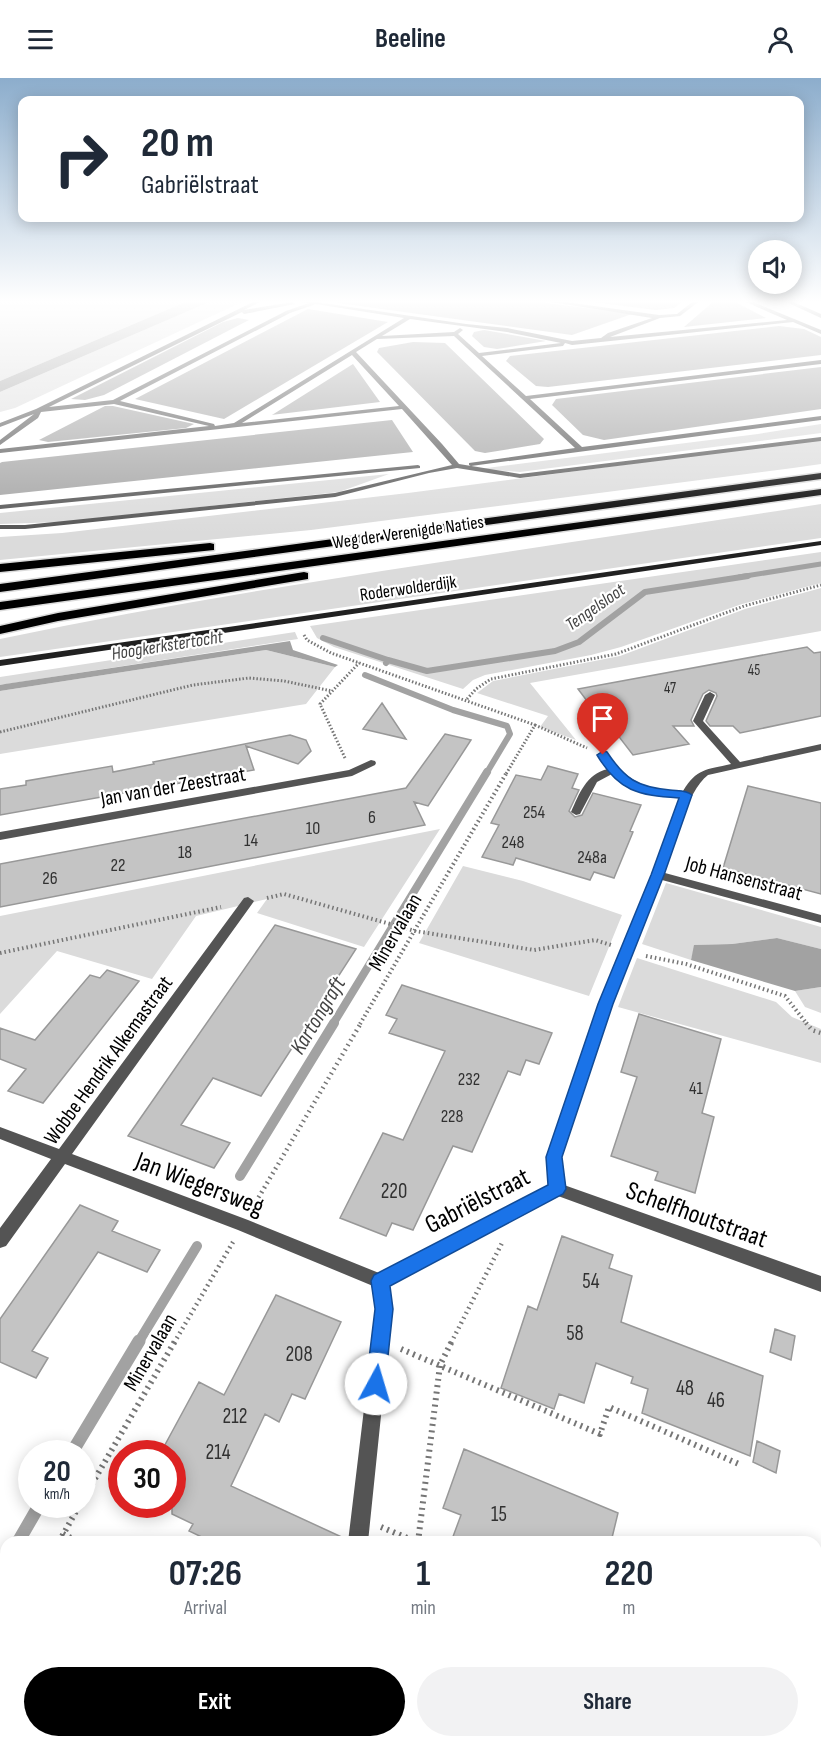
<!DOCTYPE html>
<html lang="en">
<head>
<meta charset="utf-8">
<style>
	body { margin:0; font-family:"Sofia Sans Condensed",sans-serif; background:#f2f2f3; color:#1f2937; height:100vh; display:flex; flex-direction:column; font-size:22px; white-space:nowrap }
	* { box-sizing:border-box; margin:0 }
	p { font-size:20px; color:#747a83 }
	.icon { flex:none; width:33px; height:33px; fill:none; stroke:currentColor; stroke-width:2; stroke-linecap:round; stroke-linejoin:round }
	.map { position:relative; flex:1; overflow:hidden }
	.panel { position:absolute; left:0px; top:1458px; width:822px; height:212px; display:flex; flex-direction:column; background:#fff; border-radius:18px 18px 0 0; box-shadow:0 3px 15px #0003 }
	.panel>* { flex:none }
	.hud { position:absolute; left:18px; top:18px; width:786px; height:126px; border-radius:12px; box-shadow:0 3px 15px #0003; background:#fff; color:#1f2937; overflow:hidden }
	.fabs { position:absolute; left:748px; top:162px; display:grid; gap:12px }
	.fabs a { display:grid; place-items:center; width:54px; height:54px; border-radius:50%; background:#fff; box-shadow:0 3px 15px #0003; font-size:30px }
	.speed { position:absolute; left:18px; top:1362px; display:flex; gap:12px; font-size:30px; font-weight:700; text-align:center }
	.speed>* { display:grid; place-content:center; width:78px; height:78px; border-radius:50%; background:#fff; box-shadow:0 3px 15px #0003; line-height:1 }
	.speed small { font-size:15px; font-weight:400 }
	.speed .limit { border:9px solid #d22; background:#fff; color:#111 }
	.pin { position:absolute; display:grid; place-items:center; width:51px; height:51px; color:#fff; margin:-62px -26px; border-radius:50% 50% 50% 0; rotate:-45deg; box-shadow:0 0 6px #0007 }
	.pin .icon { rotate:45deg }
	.me { position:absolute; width:66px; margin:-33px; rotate:6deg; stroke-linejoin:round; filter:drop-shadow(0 0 4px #0008) }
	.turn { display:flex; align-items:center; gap:21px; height:126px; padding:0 24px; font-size:27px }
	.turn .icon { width:78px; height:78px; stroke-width:2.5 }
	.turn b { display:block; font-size:42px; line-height:51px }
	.eta { display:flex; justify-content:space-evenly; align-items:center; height:102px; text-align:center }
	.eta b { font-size:36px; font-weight:700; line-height:42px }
	.action { display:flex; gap:12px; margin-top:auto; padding:12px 24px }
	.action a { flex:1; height:69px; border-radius:36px; background:#000; color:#fff; font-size:24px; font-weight:700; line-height:69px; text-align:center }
	.action a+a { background:#f2f2f3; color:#1f2937 }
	header { display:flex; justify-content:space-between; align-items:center; height:78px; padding:0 24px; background:#fff; font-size:27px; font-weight:700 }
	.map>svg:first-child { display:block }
	.green { fill:#dbdbdb }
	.water { fill:#a2a2a2 }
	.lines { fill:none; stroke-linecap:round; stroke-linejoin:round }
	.stream-far4 { stroke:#a2a2a2; stroke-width:5 }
	.stream-far3 { stroke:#a2a2a2; stroke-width:6 }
	.stream-far2 { stroke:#a2a2a2; stroke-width:8 }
	.stream-far1 { stroke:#a2a2a2; stroke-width:10 }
	.stream { stroke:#a2a2a2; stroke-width:13 }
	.building { fill:#c4c4c4; stroke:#989898; stroke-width:1.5 }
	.highway-casing { stroke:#dbdbdb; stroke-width:3 }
	.path-far3 { stroke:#767676; stroke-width:3; stroke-dasharray:1.5 2; stroke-linecap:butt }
	.path-far2 { stroke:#767676; stroke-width:4; stroke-dasharray:1.5 3; stroke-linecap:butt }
	.path-far1 { stroke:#767676; stroke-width:4.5; stroke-dasharray:1.5 4; stroke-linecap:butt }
	.path { stroke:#767676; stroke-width:6; stroke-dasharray:2 4.5; stroke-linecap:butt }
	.lane { fill:#545454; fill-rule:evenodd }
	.street { fill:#545454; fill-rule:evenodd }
	.secondary { fill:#212121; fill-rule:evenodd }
	.highway { fill:#000; fill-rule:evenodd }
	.route { fill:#1a73e8; stroke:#114b97; stroke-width:1.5 }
	.labels { text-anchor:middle; stroke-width:4.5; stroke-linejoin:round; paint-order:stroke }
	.far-number-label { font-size:15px; fill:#313131 }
	.far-street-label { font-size:18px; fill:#000; stroke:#fff }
	.far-water-label { font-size:18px; font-style:italic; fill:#434343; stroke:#fff }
	.number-label { font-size:18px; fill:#313131 }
	.street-label { font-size:21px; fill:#000; stroke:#fff }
	.near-number-label { font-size:21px; fill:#313131 }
	.water-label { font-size:22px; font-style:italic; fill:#434343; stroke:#fff }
	.near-street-label { font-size:26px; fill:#000; stroke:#fff }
</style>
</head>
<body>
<header><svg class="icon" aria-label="menu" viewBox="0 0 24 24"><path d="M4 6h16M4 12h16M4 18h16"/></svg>Beeline<svg class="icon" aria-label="person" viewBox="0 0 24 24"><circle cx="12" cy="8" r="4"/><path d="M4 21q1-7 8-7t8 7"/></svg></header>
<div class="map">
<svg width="821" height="1669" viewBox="0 0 821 1669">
	<rect width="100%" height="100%" fill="#fff"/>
	<!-- green -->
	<path class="green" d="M0 222H190L0 303Z
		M214 222H246L15 330 0 334V314Z
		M821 346V355L520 394 479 391 758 356Z
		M821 361V386L793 390 311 452 0 482V459L62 455 408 415Z
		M389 396 339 414 62 444 0 446V435Z
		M821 426V460L0 579V561C272 504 547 470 821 426Z
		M821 474V505L742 526 621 569 591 577 485 597 473 602 463 611 334 569 317 560 310 548Z
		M821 510V553L530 605 576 662 540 649 548 638 477 615 493 603 620 578 745 531Z
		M295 554 298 561 0 607V599Z
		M266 572 335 589 306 626 0 676V613Z
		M440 751 364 869 257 835 267 821 196 838 152 901 57 873 0 936V838Z
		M463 788 523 803 622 837 589 918 419 865Z
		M666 805 821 849V871L777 860 732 866 695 867 691 882 642 866Z
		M637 880 776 924 792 939 821 951V985L618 929Z
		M821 909V935L805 929 795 913Z"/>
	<!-- water -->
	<path class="water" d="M190 222H214L0 314V303Z
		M334 222H524L632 236 572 257 338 225Z
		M576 222H685L674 230 656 232Z
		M721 222 733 223 766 240 684 249 714 223Z
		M308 231 388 244 224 341 135 321Z
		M238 240 249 242 104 317 85 322 71 321 223 244Z
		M779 248 804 251 821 259V277L548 309 536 308 506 283 510 278Z
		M484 252 546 263 497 271 484 269 472 258 474 254Z
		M413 264 445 265 544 361 540 366 485 375 475 373 377 274 379 270Z
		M353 286 380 324 271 337H272Z
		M821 289V331L604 362 583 357 552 327 556 321Z
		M105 328H113L194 346 186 350 48 364 39 362Z
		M392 342 413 374 0 417V385L2 384Z
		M290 563 293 572 338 587 335 589 266 572 0 613V607L5 606Z
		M777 860 821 871V909L795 913 691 882 694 867 732 866Z"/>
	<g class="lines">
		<!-- stream-far4 -->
		<path class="stream-far4" d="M739 499 821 486"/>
		<!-- stream-far3 -->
		<path class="stream-far3" d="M323 560 388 582
			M386 585 388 582 427 593 555 573 579 564 645 514 748 498
			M365 597 453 632 507 648 510 656 486 696"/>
		<!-- stream-far2 -->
		<path class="stream-far2" d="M333 946 487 694"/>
		<!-- stream-far1 -->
		<path class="stream-far1" d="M240 1098 334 945
			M138 1265 197 1168"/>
		<!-- stream -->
		<path class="stream" d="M71 1376 139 1263
			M18 1464 40 1426
			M0 1493 6 1483"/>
	</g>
	<!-- building -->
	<path class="building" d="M807 569 814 575 821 574V638L740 655 733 648H710L706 643 717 618 716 615 709 612 703 616 691 642 694 648H673L689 666 633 677 597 630 593 631 578 611Z
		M382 625 406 661 363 651Z
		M445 656 471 662 428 728 414 724 425 747 0 829V786L406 710Z
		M290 657 306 662 311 673 298 686 246 668 254 692 0 737V711L26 707V703L112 688 113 694 154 686 153 684Z
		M548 688 578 696 572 710 579 712 569 733 575 739 582 737 593 715 641 727 630 753 633 754 614 800 594 794 590 802 516 780 513 787 482 779 499 747 491 745 516 697 541 702Z
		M748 708 821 725V816L723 790Z
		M275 847 356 871 261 1018 213 1000 181 1047 230 1065 214 1090 128 1058Z
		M107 892 139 903 43 1025 8 1013 26 991 0 981V950L35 962 90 897 100 900Z
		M402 907 552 955 539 986 526 982 520 997 508 993 472 1074 453 1068 413 1152 392 1145 386 1158 340 1140 383 1055 403 1062 445 973 389 955 397 941 386 937Z
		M639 936 721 961 702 1035 714 1039 695 1115 655 1102 658 1094 611 1078 637 999 621 994Z
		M80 1127 118 1143 112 1153 160 1172 147 1194 98 1174 32 1273 48 1280 36 1300 0 1284V1241Z
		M562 1158 613 1177 609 1190 632 1198 621 1244 763 1298 750 1378 642 1335 648 1311 631 1305 633 1299 596 1285 584 1325 559 1316 554 1331 501 1310 528 1228 537 1232Z
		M276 1217 341 1244 305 1321 292 1316 279 1344 265 1336 231 1408 346 1461V1464H212L189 1453 193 1446 172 1436V1376H160L199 1304 224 1317Z
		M775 1251 795 1258 791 1282 770 1274Z
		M757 1363 780 1373 776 1395 753 1384Z
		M464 1371 618 1435 611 1464H451L461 1437 443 1430Z"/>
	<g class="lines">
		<!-- highway casing -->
		<g class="highway-casing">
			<path id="highway" d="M821 395V401L0 514V506Z
				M821 411V417L0 532V524Z
				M210 465 214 466V472L0 494V486Z
				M304 494 308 495V501L58 543 0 556V548L58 535Z"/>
		</g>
		<!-- path-far3 -->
		<path class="path-far3" d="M304 557 307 562 331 575 535 647 506 696
			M467 621 476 611 491 601 616 576 744 528 821 507
			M535 647 587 670
			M0 654 193 607 249 600 284 603 332 613
			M345 680 320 626 359 585"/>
		<!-- path-far2 -->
		<path class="path-far2" d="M267 820 284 816 415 853 534 872 595 862 611 867
			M0 875 221 829
			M646 878 686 886 785 918 807 946
			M360 946 507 694"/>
		<!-- path-far1 -->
		<path class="path-far1" d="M806 945 812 952 821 955
			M253 1129 361 945
			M174 1265 233 1164
			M451 1265 503 1163"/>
		<!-- path -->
		<path class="path" d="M401 1271 600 1356 609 1329 741 1387
			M82 1423 175 1263
			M381 1449 417 1464
			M63 1456 79 1464
			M59 1464 80 1426
			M418 1464 440 1287 452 1263
			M0 1565 6 1555
			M641 1669 642 1664"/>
		<!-- lane -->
		<path class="lane" d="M257 222H264L244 232 292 224 295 226 244 236 242 234 49 329 113 322 286 233 309 225 302 224V222L466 246 507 250 572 263 601 260 608 255 652 240 538 222H551L659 237 677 236 695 222H701L680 238 660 240 610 259 787 242 741 222H748L821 252V256L793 244 572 267 565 265 563 268 482 278 526 318 821 282V286L530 321 582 369 821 338V342L471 388 469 387V385L575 370 454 258 377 261 356 274 442 366 459 386 520 396 821 359V363L520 400 457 390 429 395 335 419 25 451H0V447H25L335 415 452 387 402 331 0 375V371L209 348 114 326 41 334 38 340 0 367V362L34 336 0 349V345L36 331ZM316 226 404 240 234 345 215 348 214 346 120 323 290 235ZM410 241 507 254 561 265 479 275 458 256 463 252 460 250 454 254 382 258ZM352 277 399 328 242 345Z
			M782 222H789L821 236V240Z
			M418 387 420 388V390L0 431V427Z
			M148 1664H174L177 1669H150Z
			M314 1664H338L336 1669H311Z"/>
		<!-- street -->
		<path class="street" d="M710 614 715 617 703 643 740 684 821 666V672L708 697C686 714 674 768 665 795L821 837V845L662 802 612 926 561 1079 564 1107 821 1198V1214L558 1118 389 1207 392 1231 368 1464H348L376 1231 373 1208 238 1152 65 1086 6 1168 0 1170V1150L51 1081 0 1061V1049L59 1071 244 820 248 819 254 823 252 826 72 1076 248 1142 379 1195 549 1108 547 1079 598 926 652 797 680 720C655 718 630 715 612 696L597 704 580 736 576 737 571 734C579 716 586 696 608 691L598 677 599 675H607C629 706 646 711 683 713 697 690 706 692 731 686L693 643 705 617Z
			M371 682 375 683 376 685 375 687 352 698 0 762V754L349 692Z
			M375 1664H397L400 1669H377Z"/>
		<!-- secondary -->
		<path class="secondary" d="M821 463V467L0 588V582Z"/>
		<!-- highway -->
		<use href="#highway" class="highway"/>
	</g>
	<!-- sky -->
	<linearGradient id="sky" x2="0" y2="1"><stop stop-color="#8cadcc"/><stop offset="0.49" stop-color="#fff"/><stop offset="1" stop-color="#fff" stop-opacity="0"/></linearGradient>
	<rect width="821" height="456" fill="url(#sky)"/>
	<!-- route -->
	<path class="route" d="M603 673 607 674C625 701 637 709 670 712 678 713 687 712 692 717L664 797 613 926 562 1079 566 1111 563 1116 390 1208 393 1231 385 1306 383 1313 376 1316 369 1313 366 1306 375 1231 371 1203 374 1197 548 1107 546 1079 598 926 651 797 679 720C638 717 619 714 597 677Z"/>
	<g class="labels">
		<!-- far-number labels -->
		<g class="far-number-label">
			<text x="754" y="597">45</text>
			<text x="670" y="615">47</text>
		</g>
		<!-- far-street labels -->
		<g class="far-street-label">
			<text transform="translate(408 454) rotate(-8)" y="6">Weg der Verenigde Naties</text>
			<text transform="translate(408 510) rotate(-8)" y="6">Roderwolderdijk</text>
		</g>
		<!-- far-water labels -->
		<g class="far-water-label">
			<text transform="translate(595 529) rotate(-35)" y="6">Tengelsloot</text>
			<text transform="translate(167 567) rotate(-9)" y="6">Hoogkerkstertocht</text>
		</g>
		<!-- number labels -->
		<g class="number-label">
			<text x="534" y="740">254</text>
			<text x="372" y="745">6</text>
			<text x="313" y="756">10</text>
			<text x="251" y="768">14</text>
			<text x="513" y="770">248</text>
			<text x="185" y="780">18</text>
			<text x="592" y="785">248a</text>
			<text x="118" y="793">22</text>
			<text x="50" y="806">26</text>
			<text x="469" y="1007">232</text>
			<text x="696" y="1016">41</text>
			<text x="452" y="1044">228</text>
		</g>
		<!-- street labels -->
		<g class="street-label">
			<text transform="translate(173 708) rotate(-10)" y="7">Jan van der Zeestraat</text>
			<text transform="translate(744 800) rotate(15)" y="7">Job Hansenstraat</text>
			<text transform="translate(395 854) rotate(-60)" y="7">Minervalaan</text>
			<text transform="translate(108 982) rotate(-54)" y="7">Wobbe Hendrik Alkemastraat</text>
			<text transform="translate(150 1274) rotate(-60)" y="7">Minervalaan</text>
		</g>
		<!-- near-number labels -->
		<g class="near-number-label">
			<text x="394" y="1120">220</text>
			<text x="591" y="1210">54</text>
			<text x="575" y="1262">58</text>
			<text x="299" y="1283">208</text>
			<text x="685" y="1317">48</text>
			<text x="716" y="1329">46</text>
			<text x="235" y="1345">212</text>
			<text x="218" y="1381">214</text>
			<text x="499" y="1443">15</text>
		</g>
		<!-- water labels -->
		<g class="water-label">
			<text transform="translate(317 937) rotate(-59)" y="8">Kartongraft</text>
		</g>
		<!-- near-street labels -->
		<g class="near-street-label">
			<text transform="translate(200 1105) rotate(21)" y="9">Jan Wiegersweg</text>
			<text transform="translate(477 1122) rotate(-27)" y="9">Gabriëlstraat</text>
			<text transform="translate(697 1136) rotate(20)" y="9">Schelfhoutstraat</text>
		</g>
	</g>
</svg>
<div class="fabs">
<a><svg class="icon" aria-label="sound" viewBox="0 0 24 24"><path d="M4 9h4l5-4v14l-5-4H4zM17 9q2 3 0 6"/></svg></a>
</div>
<div class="speed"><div>20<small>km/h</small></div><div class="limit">30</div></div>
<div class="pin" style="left:603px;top:677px;background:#d93025"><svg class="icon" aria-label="arrive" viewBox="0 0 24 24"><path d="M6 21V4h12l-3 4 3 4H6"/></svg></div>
<svg class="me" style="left:376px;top:1306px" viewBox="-20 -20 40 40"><circle r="19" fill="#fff"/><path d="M0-13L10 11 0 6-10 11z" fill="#1a73e8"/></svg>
<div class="hud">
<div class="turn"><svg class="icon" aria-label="right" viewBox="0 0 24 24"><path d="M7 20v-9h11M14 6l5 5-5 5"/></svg><div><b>20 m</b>Gabriëlstraat</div></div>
</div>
<section class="panel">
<div class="eta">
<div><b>07:26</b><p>Arrival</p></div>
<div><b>1</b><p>min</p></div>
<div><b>220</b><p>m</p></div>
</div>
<div class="action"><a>Exit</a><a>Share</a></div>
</section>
</div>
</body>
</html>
